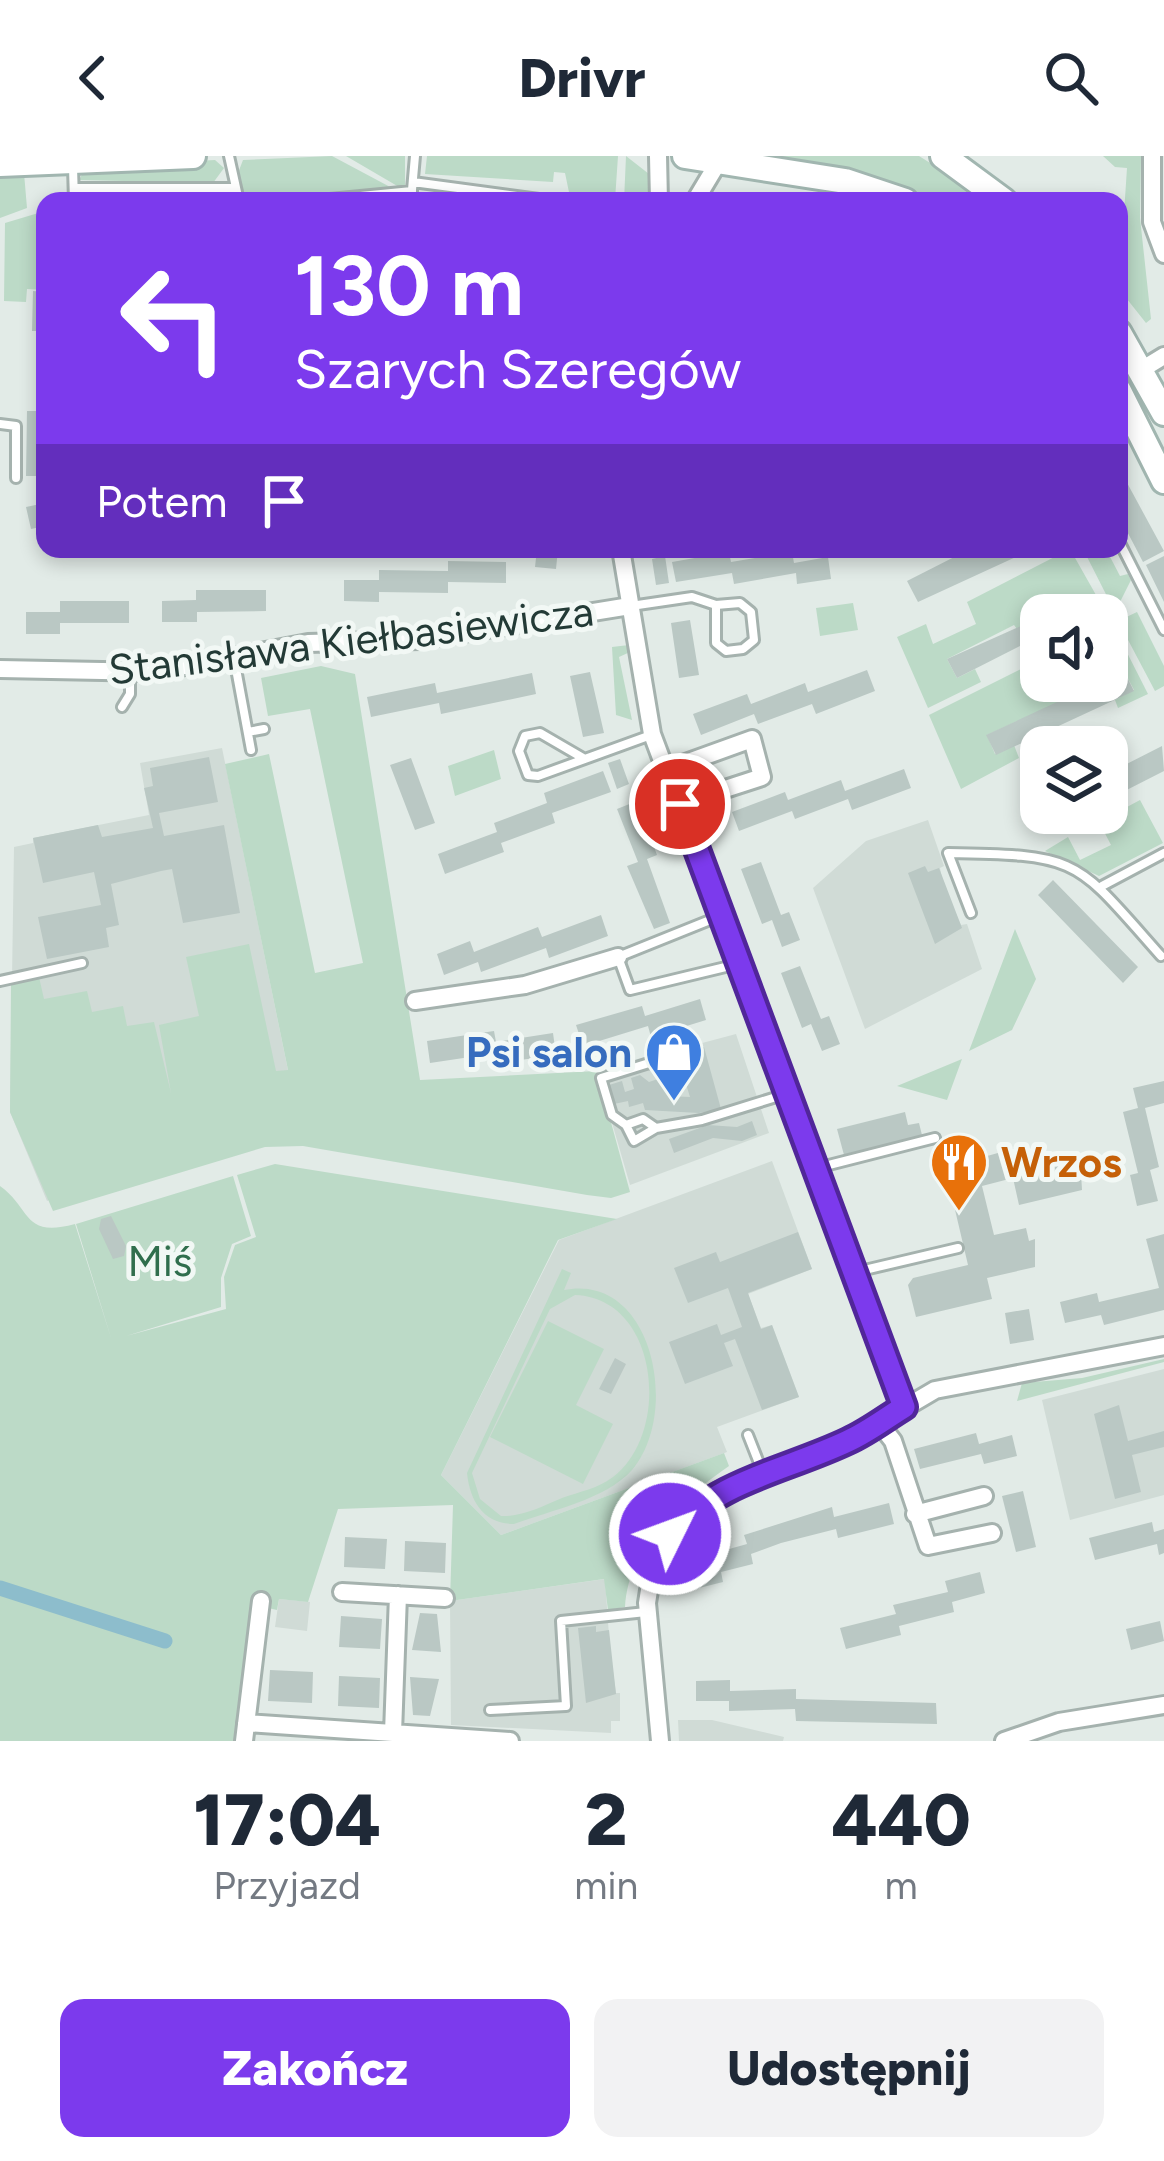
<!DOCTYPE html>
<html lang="pl">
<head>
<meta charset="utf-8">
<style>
	body { margin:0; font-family:Figtree,sans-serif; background:#f2f2f3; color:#1f2937; height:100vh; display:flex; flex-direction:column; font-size:45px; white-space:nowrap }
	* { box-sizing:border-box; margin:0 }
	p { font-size:39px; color:#747a83 }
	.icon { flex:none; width:66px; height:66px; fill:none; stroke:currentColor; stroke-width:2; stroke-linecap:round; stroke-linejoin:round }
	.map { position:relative; height:1585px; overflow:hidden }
	.sheet { display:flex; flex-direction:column; background:#fff; flex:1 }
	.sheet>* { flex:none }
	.top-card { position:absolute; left:36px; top:36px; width:1092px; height:366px; border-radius:24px; box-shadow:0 6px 18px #0003; background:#7c3aed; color:#fff; overflow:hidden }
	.controls { position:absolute; left:1020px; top:438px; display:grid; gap:24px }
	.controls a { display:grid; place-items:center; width:108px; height:108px; border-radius:24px; background:#fff; box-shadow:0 6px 18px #0003; font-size:60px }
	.pin { position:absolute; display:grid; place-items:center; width:102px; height:102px; color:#fff; margin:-51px; border:6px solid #fff; border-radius:50%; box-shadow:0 3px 12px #0007 }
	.me { position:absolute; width:132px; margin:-66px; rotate:48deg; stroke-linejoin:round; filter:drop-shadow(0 0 9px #0008) }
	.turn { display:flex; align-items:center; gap:42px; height:252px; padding:0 60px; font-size:54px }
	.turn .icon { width:156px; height:156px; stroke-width:2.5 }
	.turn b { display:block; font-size:84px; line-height:102px }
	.then { display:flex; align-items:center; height:114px; padding:0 60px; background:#0003; gap:24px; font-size:45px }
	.eta { display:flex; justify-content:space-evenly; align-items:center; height:204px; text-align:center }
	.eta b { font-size:72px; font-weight:800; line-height:84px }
	.cta { display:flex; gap:24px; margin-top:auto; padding:24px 60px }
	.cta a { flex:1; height:138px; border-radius:24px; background:#7c3aed; color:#fff; font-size:48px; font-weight:800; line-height:138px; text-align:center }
	.cta a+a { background:#f2f2f3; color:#1f2937 }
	header { display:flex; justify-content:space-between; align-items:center; height:156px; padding:0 60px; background:#fff; font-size:54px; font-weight:800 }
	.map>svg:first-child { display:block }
	.built { fill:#d0dbd6 }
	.green { fill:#bcdac7; fill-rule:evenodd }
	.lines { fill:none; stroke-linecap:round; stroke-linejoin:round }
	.canal { stroke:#8dbdcc; stroke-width:15 }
	.building { fill:#bac8c4 }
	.lane-casing { stroke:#a5b2ae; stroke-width:14 }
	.street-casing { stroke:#a5b2ae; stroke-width:22 }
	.secondary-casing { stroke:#a1b6b0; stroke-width:30 }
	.lane { stroke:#fff; stroke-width:8 }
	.street { stroke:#fff; stroke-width:16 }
	.secondary { stroke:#fff; stroke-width:24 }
	.route-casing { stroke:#51269a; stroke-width:30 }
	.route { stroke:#7c3aed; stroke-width:21 }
	.labels { text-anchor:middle; stroke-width:10; stroke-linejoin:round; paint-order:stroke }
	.street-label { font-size:42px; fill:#233a36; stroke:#f2f8f5 }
	.shop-label { font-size:42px; font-weight:bold; fill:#366cbe; stroke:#f2f8f5; text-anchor:end }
	.food-label { font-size:42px; font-weight:bold; fill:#c56008; stroke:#f2f8f5; text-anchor:start }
	.park-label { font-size:42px; fill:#306e4d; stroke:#f2f8f5 }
</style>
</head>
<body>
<header><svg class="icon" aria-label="back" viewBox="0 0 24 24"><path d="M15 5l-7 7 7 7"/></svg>Drivr<svg class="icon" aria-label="search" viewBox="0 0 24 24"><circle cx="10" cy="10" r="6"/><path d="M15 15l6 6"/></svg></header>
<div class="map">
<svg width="1164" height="1585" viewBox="0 0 1164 1585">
	<rect width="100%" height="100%" fill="#e2ebe7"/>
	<!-- built -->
	<path class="built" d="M222 592 292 934 47 1045 10 956 14 691 33 687V682L149 659 140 607Z
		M928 664 944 710 940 712 944 732 961 769 967 768 982 813 865 873 813 732 866 685Z
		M736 878 769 977 630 1029 597 915Z
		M772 1005 812 1113 748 1138 761 1172 772 1169 799 1241 717 1271 727 1296 501 1379 441 1319 559 1084Z
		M1164 1213V1339L1070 1364 1042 1244Z
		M605 1423 610 1494 616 1537H620V1565H611V1577L451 1569 450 1445Z
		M279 1443 310 1446 307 1475 275 1471Z
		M678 1564H712L784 1581 783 1585H679Z"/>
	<!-- green -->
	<path class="green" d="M332 0 392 32 246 45 238 17 243 4Z
		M346 0H405V29L399 31Z
		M427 0H618L615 44 570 41 565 17 554 16 553 26 425 18Z
		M626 0 649 18 650 45H624Z
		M777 0H919L991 45H924L870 25 776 6Z
		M1103 0H1141L1140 62 1151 163 1146 167 1119 133 1127 12 1115 11Z
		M215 4 224 12 213 27 79 24 86 11Z
		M24 17 27 52 0 62V20Z
		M45 55V134L27 133 26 146 4 145 5 67Z
		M1070 393 1109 462 1092 459 1085 439 1017 473 1014 469 947 503 957 522 975 513 981 526 928 552 897 481 926 468 933 488 976 468 967 446Z
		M1083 393H1106L1120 420 1128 418 1131 424 1115 456Z
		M853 447 858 474 820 480 816 452Z
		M1137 456 1164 510V530L1155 535 1118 465Z
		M1112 467 1148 538 1118 552 1115 544 1134 534 1124 515 1107 524V470Z
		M629 489 630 496 619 501 632 564 616 559 612 491Z
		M1041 503V525H1105L987 579 995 598 1014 589 1019 602 961 633 929 559Z
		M321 510 355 518 420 924 597 915 630 1036 611 1042 587 1039 303 990 265 991 53 1055 10 956 11 828 39 821 44 843 87 835 92 856 123 850 127 870 154 866 171 937 159 869 199 860 186 801 249 788 276 915 288 914 225 608 269 598 315 817 363 807 310 553 268 560 261 522Z
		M494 594 501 623 455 640 448 610Z
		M1140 644 1163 687 1099 720 1045 695 1068 681 1080 704 1111 689 1099 666Z
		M1015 773 1036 823 1012 874 969 895Z
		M962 903 947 944 897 930Z
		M275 1008 617 1063 558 1084 441 1319 501 1379 724 1297 729 1310C681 1344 629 1387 625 1451L608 1454 604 1423 450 1445 453 1349 338 1353 308 1446 279 1443 277 1454 268 1452 236 1585H0V1030C32 1053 22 1082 75 1068L112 1185 76 1068 233 1020 251 1080 232 1088 221 1122V1151L126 1180 226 1153 224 1121 235 1089 256 1081 237 1019Z
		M562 1113 571 1117 564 1134C653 1116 681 1257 632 1314 605 1344 551 1354 514 1368 484 1368 470 1346 467 1317ZM575 1139C659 1142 672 1276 613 1321 599 1332 579 1336 562 1342 543 1350 522 1361 501 1360L480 1343 472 1317 550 1153Z
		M548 1165 604 1193 576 1249 613 1268 583 1328 490 1281Z
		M1164 1203V1206L1017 1245 1022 1227 1082 1222Z"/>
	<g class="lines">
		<!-- canal -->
		<path class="canal" d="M0 1432 165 1485"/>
	</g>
	<!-- building -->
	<path class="building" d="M109 37 114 42 153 37 158 42 163 37 221 41 93 45Z
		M33 135 45 136 41 175H32Z
		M27 255H40L39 265H44L45 320H26Z
		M1119 312 1164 395 1143 406 1119 360Z
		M45 347V370L31 373 26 351Z
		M537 393H558L556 413 535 411Z
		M970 393H1033L918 446 907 425Z
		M729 396 731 406 792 396 794 407 828 401 831 423 797 428 796 417 734 428 732 417 676 426 672 406Z
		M665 400 669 427 656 429 652 403Z
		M1164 400V446L1146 409Z
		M448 405 506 406V427L448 426V437L379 436V446L344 445V424H379V414L448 415Z
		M196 434H266V455L197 456V466H162V445L196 444Z
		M1085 438 1092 459H1045Z
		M60 445H129V467H60V478H26V456H60Z
		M1041 461V485L1027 493 1024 488 957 522 947 503Z
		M690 464 699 519 679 522 671 467Z
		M867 514 875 535 816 558 812 548 758 568 754 558 701 579 693 558 747 538 751 548 805 527 808 536Z
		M1124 515 1134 535 996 599 986 579Z
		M590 516 604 577 583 581 570 520Z
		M532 517 536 538 441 558 439 547 371 561 367 541 435 527 437 537Z
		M1162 590 1164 615 1107 644V618Z
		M209 601 218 646 159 657 164 680 224 669 240 757 183 767 172 713 161 715 111 728 119 769 106 772 109 791 47 803 38 761 101 749 94 716 43 727 33 682 98 669 102 681 153 672 144 632 153 630 150 612Z
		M411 602 435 667 415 674 390 609Z
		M620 603 629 628 617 633 608 607Z
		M904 613 911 632 852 654 848 643 795 663 792 655 739 675 732 656 785 636 788 644 841 624 845 635Z
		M603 615 611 636 552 657 555 667 501 687 504 696 445 718 438 698 497 676 494 667 547 647 544 637Z
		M637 645 657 699 647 703 670 767 654 773 627 710 638 706 617 653Z
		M1041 645V657H1068L1034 675 1023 654Z
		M761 706 781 759 789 756 800 784 782 791 772 764 762 768 741 713Z
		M925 710 928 716 939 712 962 772 935 788 908 717Z
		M1053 724 1138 811 1123 827 1038 739Z
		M601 759 608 780 549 802 546 792 481 816 478 806 444 819 437 798 470 785 474 796 538 771 542 781Z
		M800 810 821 863 829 860 840 888 822 895 811 868 802 872 781 817Z
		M700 843 706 864 651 881 648 870 583 890 576 869 642 850 645 860Z
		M494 875 496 886 553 877 556 899 499 907 497 897 430 907 427 885Z
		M704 891 721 953 699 957 645 954 643 947 629 951 628 945 614 948 609 929 622 925 625 936 634 933 631 922 640 919 649 926 661 922 668 940 690 941 678 902Z
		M1164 925V947L1145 952 1159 1011 1150 1014 1158 1045 1137 1050 1130 1019 1138 1017 1123 956 1138 952 1133 932Z
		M905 956 908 969 919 967 922 979 844 999 837 973Z
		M752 965 757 979 742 985 713 982 674 997 669 983 708 969 737 971Z
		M1019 991 1024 1012 1080 1001 1082 1034 1019 1049 1013 1022 982 1030 994 1079 1026 1072 1029 1085 1035 1083V1111L987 1122 992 1143 916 1161 908 1129 913 1122 968 1109 948 1024 941 1026 938 1014Z
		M111 1060 126 1090 124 1100 113 1103 99 1073 101 1063Z
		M798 1076 812 1113 748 1137 761 1173 772 1169 799 1241 762 1254 735 1183 724 1187 733 1210 685 1228 669 1186 717 1168 721 1179 742 1171 728 1132 688 1147 674 1112 716 1096 720 1106Z
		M1164 1078V1154L1104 1169 1101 1159 1065 1167 1060 1146 1097 1137 1099 1146 1159 1132 1146 1083Z
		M1029 1153 1034 1184 1010 1188 1005 1157Z
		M615 1202 626 1208 611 1238 599 1233Z
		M1119 1249 1128 1285 1164 1275V1291L1132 1299 1141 1336 1115 1343 1094 1258Z
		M976 1277 979 1288 1012 1279 1017 1300 984 1308 981 1298 920 1313 914 1293Z
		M1023 1335 1036 1391 1016 1396 1002 1340Z
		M889 1347 894 1368 838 1382 836 1373 781 1387 751 1398 753 1408 721 1416 723 1426 691 1434 686 1414 718 1407 715 1397 747 1388 744 1379 832 1351 834 1361Z
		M1152 1366 1154 1376 1164 1373V1397L1159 1399 1157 1388 1095 1404 1089 1382Z
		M345 1381 387 1383 385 1413 344 1411Z
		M405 1385 446 1387 445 1417 404 1415Z
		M980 1416 985 1437 952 1446 954 1456 899 1470 901 1479 846 1493 840 1472 896 1458 893 1449 948 1436 945 1425Z
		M420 1457 437 1458 441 1496 412 1494Z
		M341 1460 382 1463 380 1493 339 1491Z
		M1160 1465 1164 1485 1131 1494 1126 1473Z
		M596 1470V1476L609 1474 616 1538 586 1547 578 1472Z
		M270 1514 313 1516 312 1547 268 1545Z
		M339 1520 380 1522 379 1552 338 1550Z
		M410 1521 439 1523 430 1560 413 1559Z
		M730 1524V1535L796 1533V1543L936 1547 937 1568 796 1565 795 1553 729 1555V1545H696V1525Z"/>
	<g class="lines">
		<!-- lane casing -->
		<g class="lane-casing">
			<path id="lane" d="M229 0 239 45
				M73 11 74 45
				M413 26 554 45
				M74 32H236
				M309 45 412 35
				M411 45 415 0
				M0 268 16 270V322
				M1119 385 1164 474
				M631 450 692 441 716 449V487L726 495 743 493 754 484 751 456 740 447 716 449
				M234 502 251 594
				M122 551 130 538V517
				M248 576 264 573
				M583 602 540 577 525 580 519 595 528 619 538 620 651 579
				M1102 730 1164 697
				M971 757 948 697C1082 699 1075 703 1161 800
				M720 760 618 801 630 834 738 808
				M0 825 82 807
				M626 969 612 959 601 922 649 907 665 910 672 930
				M656 972 643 963 626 969 634 985 656 972 702 964 786 938
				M817 1012 935 982
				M856 1116 958 1092
				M748 1279 763 1317
				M490 1554 566 1550 561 1465 646 1456"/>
		</g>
		<!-- street casing -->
		<g class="street-casing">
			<path id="street" d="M658 0 659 45
				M1152 0V66L1164 98
				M695 45 719 5
				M1141 214 1164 200
				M621 393 652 578 904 1251
				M0 513 153 516 308 487 420 484 630 450
				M666 614 752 583 762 621 679 648
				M415 845 525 829 618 801
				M879 1267 893 1285 928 1390 992 1377
				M915 1358 984 1340
				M342 1436 445 1442
				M246 1567 510 1585
				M393 1577 398 1439
				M244 1585 261 1445
				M660 1585 647 1447 653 1409 694 1351 718 1335 850 1284 935 1234 1164 1190
				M1004 1585 1059 1566 1164 1549"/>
		</g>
		<!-- secondary casing -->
		<g class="secondary-casing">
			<path id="secondary" d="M685 0 845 25 905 45
				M943 0 1004 45
				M0 8 193 0
				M1119 177 1164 257
				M1119 235 1164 325"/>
		</g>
		<!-- lane -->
		<use href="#lane" class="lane"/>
		<!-- street -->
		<use href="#street" class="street"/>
		<!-- secondary -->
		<use href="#secondary" class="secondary"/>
	</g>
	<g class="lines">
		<!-- route casing -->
		<g class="route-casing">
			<path id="route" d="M670 1378C718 1324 785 1315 848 1285 868 1276 886 1262 904 1251L680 648"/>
		</g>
		<!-- route -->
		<use href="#route" class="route"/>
	</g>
	<!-- icons -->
	<defs>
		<g id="shop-pin" transform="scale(3)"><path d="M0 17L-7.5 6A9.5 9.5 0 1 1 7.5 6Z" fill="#3f7fe0" stroke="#f2f8f5"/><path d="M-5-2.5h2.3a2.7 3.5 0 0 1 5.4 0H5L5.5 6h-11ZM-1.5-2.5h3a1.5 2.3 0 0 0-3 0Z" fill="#fff"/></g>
		<g id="restaurant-pin" transform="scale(3)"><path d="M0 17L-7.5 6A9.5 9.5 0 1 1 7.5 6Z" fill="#e8710a" stroke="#f2f8f5"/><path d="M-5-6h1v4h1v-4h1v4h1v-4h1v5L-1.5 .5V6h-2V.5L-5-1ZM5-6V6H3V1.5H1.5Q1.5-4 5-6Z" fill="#fff"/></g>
	</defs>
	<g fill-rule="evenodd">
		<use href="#shop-pin" x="674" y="896"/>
		<use href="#restaurant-pin" x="959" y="1006"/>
	</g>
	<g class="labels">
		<!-- street labels -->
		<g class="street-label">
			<text transform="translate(351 484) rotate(-7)" y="15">Stanisława Kiełbasiewicza</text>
		</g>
		<!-- shop labels -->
		<g class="shop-label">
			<text x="632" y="911">Psi salon</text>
		</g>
		<!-- food labels -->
		<g class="food-label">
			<text x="1001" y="1021">Wrzos</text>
		</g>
		<!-- park labels -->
		<g class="park-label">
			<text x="160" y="1120">Miś</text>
		</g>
	</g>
</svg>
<div class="controls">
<a><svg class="icon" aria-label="sound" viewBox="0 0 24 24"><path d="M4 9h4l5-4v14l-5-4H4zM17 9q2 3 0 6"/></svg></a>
<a><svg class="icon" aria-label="layers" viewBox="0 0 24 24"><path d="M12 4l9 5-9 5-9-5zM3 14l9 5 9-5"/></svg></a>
</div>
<div class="pin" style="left:680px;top:648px;background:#d93025"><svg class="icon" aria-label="arrive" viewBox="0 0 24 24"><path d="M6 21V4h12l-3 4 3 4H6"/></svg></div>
<svg class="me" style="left:670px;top:1378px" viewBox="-20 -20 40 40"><circle r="17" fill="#7c3aed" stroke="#fff" stroke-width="3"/><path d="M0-11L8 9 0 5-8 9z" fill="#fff"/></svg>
<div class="top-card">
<div class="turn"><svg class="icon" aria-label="left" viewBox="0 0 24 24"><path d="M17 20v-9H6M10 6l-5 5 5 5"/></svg><div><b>130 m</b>Szarych Szeregów</div></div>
<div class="then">Potem<svg class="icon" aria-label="arrive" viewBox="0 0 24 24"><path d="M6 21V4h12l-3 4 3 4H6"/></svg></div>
</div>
</div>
<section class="sheet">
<div class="eta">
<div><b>17:04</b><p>Przyjazd</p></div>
<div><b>2</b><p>min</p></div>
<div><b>440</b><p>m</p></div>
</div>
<div class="cta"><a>Zakończ</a><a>Udostępnij</a></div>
</section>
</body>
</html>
